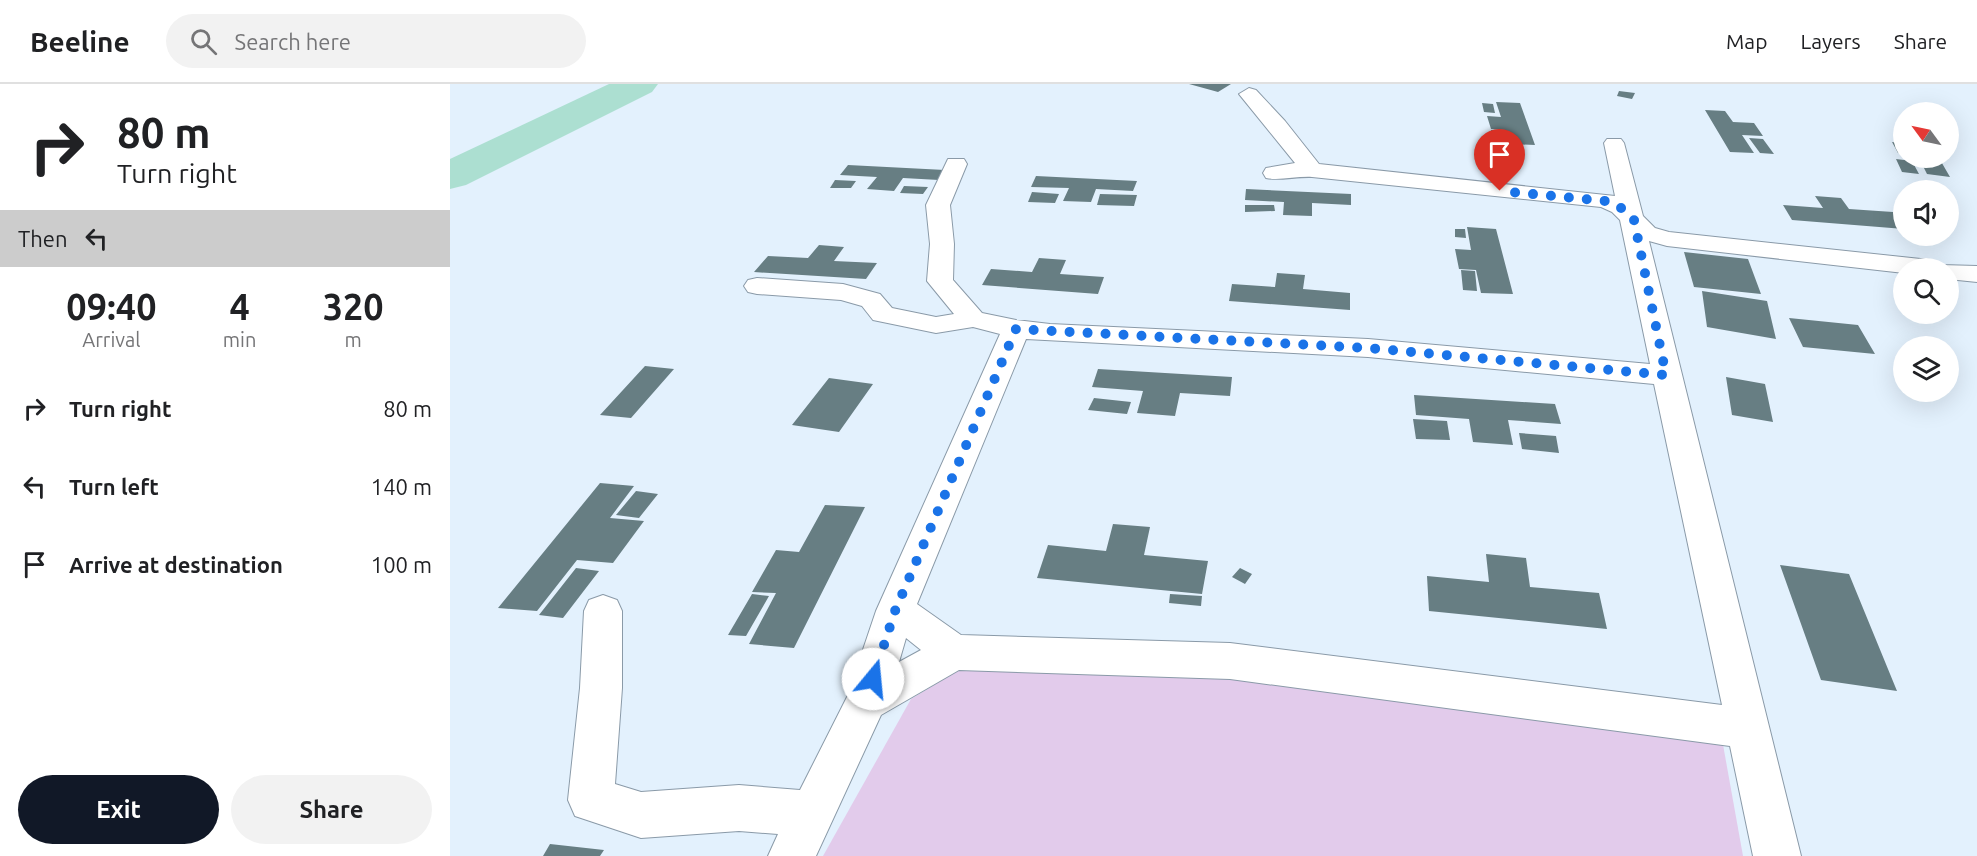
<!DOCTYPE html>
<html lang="en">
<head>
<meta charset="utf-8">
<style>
	body { margin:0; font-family:Ubuntu,sans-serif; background:#f2f2f2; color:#202124; height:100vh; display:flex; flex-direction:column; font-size:22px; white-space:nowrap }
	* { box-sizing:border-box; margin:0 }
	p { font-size:20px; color:#757577 }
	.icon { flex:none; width:33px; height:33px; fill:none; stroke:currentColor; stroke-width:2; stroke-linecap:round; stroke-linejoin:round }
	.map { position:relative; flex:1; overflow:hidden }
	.drawer { display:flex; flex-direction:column; background:#fff; width:450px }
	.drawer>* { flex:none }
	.banner { background:#fff; color:#202124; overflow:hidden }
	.needle { width:39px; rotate:303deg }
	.tools { position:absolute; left:1443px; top:18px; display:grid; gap:12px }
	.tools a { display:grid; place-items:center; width:66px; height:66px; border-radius:50%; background:#fff; box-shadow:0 6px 24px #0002; font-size:30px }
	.pin { position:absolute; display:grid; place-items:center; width:51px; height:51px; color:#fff; margin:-62px -26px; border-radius:50% 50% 50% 0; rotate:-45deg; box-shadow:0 0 6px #0007 }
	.pin .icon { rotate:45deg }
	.me { position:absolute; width:66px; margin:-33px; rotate:17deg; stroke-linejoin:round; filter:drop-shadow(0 0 4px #0008) }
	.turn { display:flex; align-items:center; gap:21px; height:126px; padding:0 18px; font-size:27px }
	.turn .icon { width:78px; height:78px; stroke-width:2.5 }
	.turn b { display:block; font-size:42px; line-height:51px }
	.then { display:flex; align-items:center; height:57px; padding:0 18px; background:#0003; gap:12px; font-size:22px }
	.eta { display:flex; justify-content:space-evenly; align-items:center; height:102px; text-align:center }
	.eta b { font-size:36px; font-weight:700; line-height:42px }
	.cta { display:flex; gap:12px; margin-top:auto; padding:12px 18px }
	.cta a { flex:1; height:69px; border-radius:36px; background:#111827; color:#fff; font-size:24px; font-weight:700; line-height:69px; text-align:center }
	.cta a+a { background:#f2f2f2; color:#202124 }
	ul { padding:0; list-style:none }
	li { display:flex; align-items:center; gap:18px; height:78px; padding:0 18px }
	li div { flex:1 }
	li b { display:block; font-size:22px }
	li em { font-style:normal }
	header { display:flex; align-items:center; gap:36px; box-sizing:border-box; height:84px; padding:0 30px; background:#fff; border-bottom:2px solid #e0e0e0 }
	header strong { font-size:28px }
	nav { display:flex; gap:33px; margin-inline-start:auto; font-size:21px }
	.search { width:420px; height:54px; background:#f2f2f2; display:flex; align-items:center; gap:15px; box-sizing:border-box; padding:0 21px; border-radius:33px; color:#757577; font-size:22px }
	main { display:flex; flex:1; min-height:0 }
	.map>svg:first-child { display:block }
	.green { fill:#e2cbeb }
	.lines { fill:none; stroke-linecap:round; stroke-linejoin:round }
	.river { fill:#acdfd1; fill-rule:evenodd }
	.building { fill:#677e83 }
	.minor-casing { stroke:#8a9aa8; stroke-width:2 }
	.minor { fill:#fff; fill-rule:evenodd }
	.route { stroke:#1a73e8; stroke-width:10; stroke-dasharray:0 18 }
</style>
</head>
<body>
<header>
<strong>Beeline</strong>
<div class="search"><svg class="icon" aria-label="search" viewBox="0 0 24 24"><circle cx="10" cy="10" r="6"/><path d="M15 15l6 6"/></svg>Search here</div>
<nav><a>Map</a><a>Layers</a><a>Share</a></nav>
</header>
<main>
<section class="drawer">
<div class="banner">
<div class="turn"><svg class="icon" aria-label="right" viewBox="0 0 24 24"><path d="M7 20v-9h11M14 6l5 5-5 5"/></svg><div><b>80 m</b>Turn right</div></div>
<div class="then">Then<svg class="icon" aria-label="left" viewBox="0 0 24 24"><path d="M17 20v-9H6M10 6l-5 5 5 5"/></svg></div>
</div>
<div class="eta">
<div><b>09:40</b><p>Arrival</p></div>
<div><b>4</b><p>min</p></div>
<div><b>320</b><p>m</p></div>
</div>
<ul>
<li><svg class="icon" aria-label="right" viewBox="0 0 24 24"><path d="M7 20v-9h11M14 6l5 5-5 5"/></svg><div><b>Turn right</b></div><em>80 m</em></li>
<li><svg class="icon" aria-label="left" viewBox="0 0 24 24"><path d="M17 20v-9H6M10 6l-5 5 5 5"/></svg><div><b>Turn left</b></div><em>140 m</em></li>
<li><svg class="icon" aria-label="arrive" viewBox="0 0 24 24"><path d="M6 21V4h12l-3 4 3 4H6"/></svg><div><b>Arrive at destination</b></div><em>100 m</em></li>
</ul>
<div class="cta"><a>Exit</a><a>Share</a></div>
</section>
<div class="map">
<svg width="1527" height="772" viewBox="0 0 1527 772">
	<rect width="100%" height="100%" fill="#e3f1fd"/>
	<!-- green -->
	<path class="green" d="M512 584 769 592 1272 655 1293 772H373L461 615Z"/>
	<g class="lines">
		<!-- river -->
		<path class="river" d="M159 0H208L202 8 16 101 0 105V75Z"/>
	</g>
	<!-- building -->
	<path class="building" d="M739 0H781L768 8Z
		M1169 7 1185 9 1182 15 1167 12Z
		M1046 18 1070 19 1085 61 1059 60 1055 46 1041 45 1037 32 1051 33Z
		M1032 19 1043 20 1045 29 1034 28Z
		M1255 26 1275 27 1283 38 1304 39 1313 52 1292 51 1304 69 1280 68Z
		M1041 46 1051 47V57L1042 56Z
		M1299 54 1313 55 1324 70 1310 69Z
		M1442 58 1454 60V70L1448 69Z
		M1469 74H1489L1500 93 1477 90Z
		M1446 75 1462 77 1469 90 1452 88Z
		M398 81 495 86 489 96 453 94 444 107 417 105 427 93 390 91Z
		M586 92 687 97 683 107 646 105 641 118 613 117 619 104 581 103Z
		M385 96 406 97 401 104H380Z
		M454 102 478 103 473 110 450 109Z
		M796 105 901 110V121L862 119V132L833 131 834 118 795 116Z
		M582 108 609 110 605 119 578 118Z
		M650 110 687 111 684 122 647 121Z
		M1365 112 1391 114 1399 125 1443 128 1454 145 1342 136 1333 121 1373 124Z
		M795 121H824L825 127 795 128Z
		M1017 143 1046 145 1063 210 1031 209 1026 186 1009 185 1005 165 1021 166Z
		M1005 145H1015L1016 154 1005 153Z
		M369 161 394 163 384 177 427 179 416 195 304 188 318 172 358 174Z
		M1234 168 1298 175 1311 210 1244 203Z
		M589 174 616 176 610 190 654 193 648 210 532 201 541 185 582 188Z
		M1011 186 1025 187 1027 207 1013 206Z
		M827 189 855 191 853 205 900 209V226L779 217 782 200 825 203Z
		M1252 207 1317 217 1326 255 1257 243Z
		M1339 234 1408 241 1425 270 1353 263Z
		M195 282 224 285 181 334 150 331Z
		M648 285 782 293 780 312 730 309 725 332 687 329 693 307 642 303Z
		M1276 293 1315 300 1323 338 1282 331Z
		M379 294 423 300 389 348 342 341Z
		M964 311 1105 320 1111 340 1058 336 1063 361 1023 358 1019 335 966 331Z
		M644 314 681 318 677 330 638 326Z
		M963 335 997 337 1000 356 966 355Z
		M1069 349 1106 352 1109 369 1072 365Z
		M150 399 184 402 160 434 194 437 163 479 127 476 87 527 48 524Z
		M186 407 208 410 189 434 166 431Z
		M375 421 415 423 344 564 299 560 326 509 302 508 326 466 349 468Z
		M663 440 700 443 694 471 758 477 752 510 587 494 598 461 656 467Z
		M1036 470 1076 474 1080 503 1149 509 1157 545 979 527 977 492 1039 498Z
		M1330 481 1399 490 1447 607 1371 596Z
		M126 484 149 487 113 534 89 531Z
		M790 484 802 490 795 500 782 493Z
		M302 510 319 512 296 552 278 551Z
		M720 510 752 512 751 522 719 519Z
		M100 760 154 766 150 772H93Z"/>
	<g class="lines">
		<!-- minor casing -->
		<g class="minor-casing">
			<path id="minor" d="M799 4 806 6 835 37 869 80 1165 112 1154 59 1157 55H1171L1174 59 1193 132 1205 144 1219 148 1480 176 1491 181 1527 182V198L1498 195V184H1454V189L1217 162 1199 157 1351 772H1303L1280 662 780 595 509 586 431 631 366 772H318L328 750 289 747 191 754 125 732 118 716 130 604 134 527 139 516 153 511 167 516 172 527V604L165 700 191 708 289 701 350 706 397 613 426 527 550 250 523 243 486 249 423 236 412 222 391 216 307 210 298 208 294 202 298 196 307 194 393 200 430 210 442 224 486 233 504 230 477 197 480 160 476 121 498 75H514L517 80 500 121 504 160 503 196 532 229 566 236 600 240 918 255 1200 280 1170 136 1162 128 1151 123 862 93C848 92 828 97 816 94L813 89 816 84 845 79 789 10ZM576 255 918 273 1204 300 1272 621 780 559 511 551 467 520ZM456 554 471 566 449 578Z"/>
		</g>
		<!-- minor -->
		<use href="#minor" class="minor"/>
	</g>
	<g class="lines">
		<!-- route -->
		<path class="route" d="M423 595 445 527 566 245 918 264 1216 291 1184 136 1170 123 1156 117 1050 107"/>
	</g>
</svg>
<div class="tools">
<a><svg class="needle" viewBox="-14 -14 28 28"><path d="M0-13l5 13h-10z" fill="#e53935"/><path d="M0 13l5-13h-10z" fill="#757577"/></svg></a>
<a><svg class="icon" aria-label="sound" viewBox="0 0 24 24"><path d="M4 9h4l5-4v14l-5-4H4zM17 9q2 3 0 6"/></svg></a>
<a><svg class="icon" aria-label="search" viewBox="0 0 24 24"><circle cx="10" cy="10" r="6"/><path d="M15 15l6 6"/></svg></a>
<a><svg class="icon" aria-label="layers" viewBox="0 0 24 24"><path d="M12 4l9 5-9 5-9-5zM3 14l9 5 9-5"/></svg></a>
</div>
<div class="pin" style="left:1050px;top:107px;background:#d93025"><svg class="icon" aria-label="arrive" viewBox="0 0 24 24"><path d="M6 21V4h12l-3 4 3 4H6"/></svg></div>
<svg class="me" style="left:423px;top:595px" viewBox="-20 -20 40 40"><circle r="19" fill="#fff"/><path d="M0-13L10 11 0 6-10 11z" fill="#1a73e8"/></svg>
</div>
</main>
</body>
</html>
